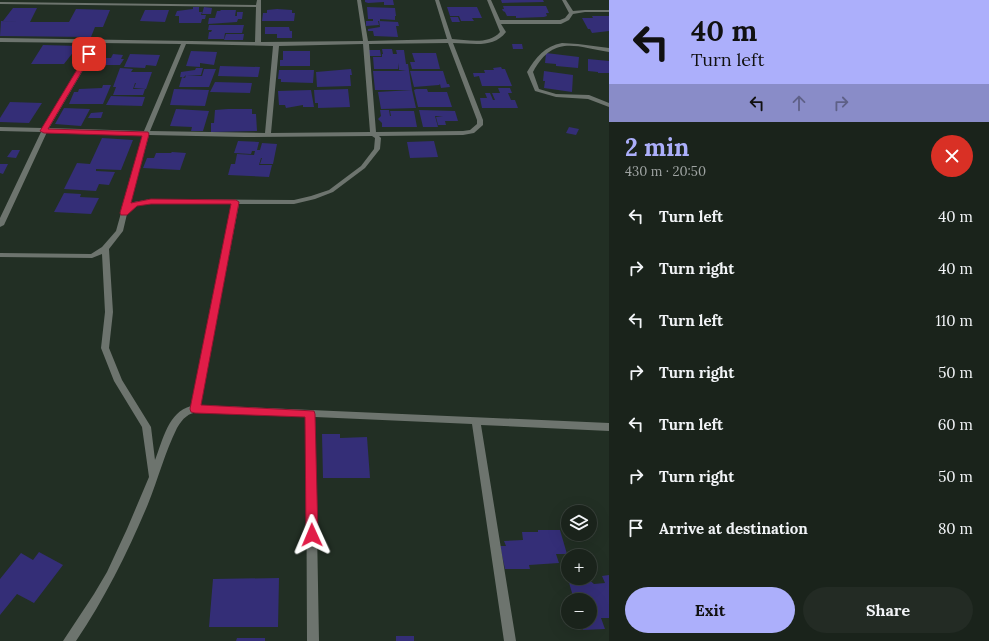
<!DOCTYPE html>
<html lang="en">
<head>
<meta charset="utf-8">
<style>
	body { margin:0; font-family:Lora,serif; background:#232b24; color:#f1f3f6; height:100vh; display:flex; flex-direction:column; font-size:15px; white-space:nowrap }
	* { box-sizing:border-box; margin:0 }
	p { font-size:13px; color:#9fa4a3 }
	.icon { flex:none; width:22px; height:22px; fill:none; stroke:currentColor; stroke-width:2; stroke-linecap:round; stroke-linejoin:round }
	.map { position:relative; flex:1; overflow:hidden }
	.drawer { display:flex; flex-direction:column; background:#1a231b; width:380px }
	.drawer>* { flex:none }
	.top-card { background:#acaffb; color:#111; overflow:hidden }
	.controls { position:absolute; left:561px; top:505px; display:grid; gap:8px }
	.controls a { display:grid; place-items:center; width:36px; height:36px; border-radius:50%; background:#1a231b; box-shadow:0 4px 16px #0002,0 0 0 1px #38403a; font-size:20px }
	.pin { position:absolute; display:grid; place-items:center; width:34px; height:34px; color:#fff; margin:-17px; border-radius:8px; box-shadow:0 2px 6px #0006 }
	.me { position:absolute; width:44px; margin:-22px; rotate:359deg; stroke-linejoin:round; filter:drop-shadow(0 0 3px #0008) }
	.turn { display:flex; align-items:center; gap:14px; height:84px; padding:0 16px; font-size:18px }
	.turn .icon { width:52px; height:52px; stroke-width:2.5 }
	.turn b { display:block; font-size:28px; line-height:34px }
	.lanes { display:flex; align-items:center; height:38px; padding:0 16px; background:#0003; justify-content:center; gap:20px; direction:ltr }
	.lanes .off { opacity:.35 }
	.round { display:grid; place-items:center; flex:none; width:42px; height:42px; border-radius:21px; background:#232b24 }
	.overview { display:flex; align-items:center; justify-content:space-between; height:68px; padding:0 16px }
	h1 { font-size:24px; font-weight:700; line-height:30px; color:#acaffb }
	.action { display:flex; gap:8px; margin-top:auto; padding:8px 16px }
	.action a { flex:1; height:46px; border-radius:24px; background:#acaffb; color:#111; font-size:16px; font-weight:700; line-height:46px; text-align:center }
	.action a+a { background:#232b24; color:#f1f3f6 }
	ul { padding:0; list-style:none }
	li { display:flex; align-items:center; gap:12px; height:52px; padding:0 16px }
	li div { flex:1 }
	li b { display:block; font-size:15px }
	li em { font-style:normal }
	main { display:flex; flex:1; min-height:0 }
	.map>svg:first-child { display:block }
	.building { fill:#342e77 }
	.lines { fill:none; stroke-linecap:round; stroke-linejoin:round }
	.street { fill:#6d746e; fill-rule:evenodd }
	.route { fill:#e11d48; stroke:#92132f }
</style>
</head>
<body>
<main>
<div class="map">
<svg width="609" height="641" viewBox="0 0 609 641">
	<rect width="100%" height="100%" fill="#222f24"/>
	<!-- building -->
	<path class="building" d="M365 0H393L394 5H384V2L368 3 365 2Z
		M501 0H543L544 2 502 3Z
		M503 6H546L549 13H546L547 16 544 17 516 18V16H507L505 12 503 11 502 9H504Z
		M193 7H199V12H202L201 15H206L205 19H202L201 23H179V16H175L177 11 193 9Z
		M204 7 212 8 211 14H202Z
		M367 7 395 8 396 16H395V20L380 19V21H378L379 25 366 26V21H373V19H368Z
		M447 7H477L482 18H472L474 21H461L459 16H450Z
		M13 8H37L30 22H69L76 9 110 10 103 27H95L91 37 0 36 1 21 22 22 3 21Z
		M277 9 292 10V13H295L294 21H262L263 13H267V10Z
		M145 10H169L165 22 140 21Z
		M221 10H236L235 16H237V12H243L242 19H238L237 22 208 24 209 18H215L217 11H220Z
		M592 16H609V31L592 33 590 29H588L582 18H593Z
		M450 17H458L460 22H452Z
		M379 21 398 22 399 26H396L398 37 374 36 373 31H368V29L380 27Z
		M209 25H244L242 33H225L224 39H208L209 32H211L212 30H208Z
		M265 27H289L290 31H292V38H277V34H265Z
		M226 34H244L243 40H224Z
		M512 44H522L523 49H513Z
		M43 45 78 46 64 64H31Z
		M382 49H392L393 54H383Z
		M368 50H380L381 56H368Z
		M396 50H404L406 64H408L412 90H375L373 71H406L399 70 398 63V69H374L373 57H382V54H397Z
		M191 51 217 52 214 65 200 63V67L186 66Z
		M283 51H310V66H280V60H283Z
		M412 53H436L440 69H412L410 62H415Z
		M546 53 579 57 578 68 556 66V64L545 63Z
		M113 54 123 55 121 59H124L120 65H92L96 58H111Z
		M130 54 160 55 156 66 146 65 145 68 124 67Z
		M588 59 609 61V73H598V72L588 71Z
		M220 66 260 67 258 77 218 76Z
		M501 67 502 69H505L512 86H482L479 76 474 77 473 73H485L484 70H494L493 68Z
		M120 68 133 69 131 72H152L146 89 134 88 136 83H135L133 89H145L143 95H113L116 87H113Z
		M196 68H203L201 75H187L202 76 204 69H216L209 87H179L182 77 185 78 186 75 184 77H180L181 72 195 70Z
		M351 69 352 75H350L351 86 317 87 316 72Z
		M279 70H314L313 83 281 82V79H278Z
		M410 71H443L447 84H449L450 87 441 88 440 84 439 85 414 87Z
		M544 71 573 75 572 92 544 88 545 81H543Z
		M215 82 252 83 250 93 210 92Z
		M103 85H111L103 104H69L74 92H78L79 89 102 88Z
		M498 88H510L512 93H508L511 100H515L518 108H482L480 98H487L485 93H490L493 100H495L492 93H500Z
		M174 89 209 90 205 106 170 105Z
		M348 89 350 107 318 108V103H315L314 90Z
		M416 89H427L428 92H447L452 107H418L414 90Z
		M311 90 314 107H303V105L286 108 285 105H279L278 91Z
		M412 90 416 108 381 109 378 92Z
		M111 96 145 97 142 106 106 105Z
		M10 102 42 103 29 123 0 122V118Z
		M64 108 90 109 81 126 55 124Z
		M176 109 209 111 203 131H191L192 127 170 126Z
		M228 109H252V114H256L257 131 211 132V123H214L215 110Z
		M380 110H389L390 116H391L390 111H414L417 127H382V123L378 119 381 116Z
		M419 110 455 111 458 121H445L446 125H438L436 117 443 116H435L438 127H423Z
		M103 112 101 118H88L91 113Z
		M569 127 579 129 576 135 566 133Z
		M102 138 133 140 121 170 96 169V171L115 172 109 185 99 184 96 191 64 189 77 163 90 164Z
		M238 141 259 142 257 150H260L262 143 277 144 273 164H260L262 158H253H261L259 165H272L269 177 228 175 231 164H235L237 154 254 155 255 151H252L251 154 234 153Z
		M434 141 438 157 410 158 407 142Z
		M12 150H20L16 158 7 157Z
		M172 152 186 153 180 170 143 168 147 158H154L156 153H171Z
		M0 164H8L3 174 0 173Z
		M64 193 81 194 80 197 99 198 91 214 54 212Z
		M322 434H340V438L367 437 370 478H323Z
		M538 530H560L567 554H556L559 563 529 565 530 569H505L500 546H506L504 541 523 540 522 532H538Z
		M39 552 63 565 34 603 17 594 0 615V579L21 553 33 560Z
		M609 575V618H601L605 629 583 630 580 622H590V600H574L568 579 587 578 594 584 605 583 602 576Z
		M279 578 278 627H209L213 579Z
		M396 636H414V641H396Z
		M237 638H265V641H236Z"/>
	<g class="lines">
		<!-- street -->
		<path class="street" d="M257 0H261V42L363 41 357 0H361L368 41 447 39 435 0H439L452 39C468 40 489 45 500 32L487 0H491L500 20H560L565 18 569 13 562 0H566L573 11 585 10H609V12H585L573 14 569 20 561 24H501L506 32C493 49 472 43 453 43L483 120V125L474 133 463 135 379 136 381 138 380 149 365 168 333 192 315 199 294 204H239L200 405 609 423V431L481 425 516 641H504L472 424 315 417 319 641H307L306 417 199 412C188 413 183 418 177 428 165 452 158 479 148 504 128 552 105 598 76 641H63L94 594 107 572 127 529 149 477 142 427 114 381 101 348 105 312 102 254 92 258 0 257V253L91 254 102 247 116 231 143 134 47 132 4 225 0 227V218L41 132 0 131V127L43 128 94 43 0 42V38L255 42 256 7 0 4V2L256 5ZM99 43 181 44 144 131 49 128ZM448 43 477 120V124L470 130 463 131 376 132 369 44ZM186 44 273 46 265 133 150 131ZM363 44 370 132 271 133 279 46ZM149 135 244 137 372 136 375 138 374 149 361 166 329 190 311 196 294 200 151 199 134 202 130 204ZM151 203 232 204 191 406C168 412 163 440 155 460L151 427 122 380 109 348 113 312 109 249 123 231 127 214 136 206Z
			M562 43 578 44 609 48V52C574 46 553 35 533 72L539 89 556 94 589 95 609 103V107L588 99 556 97 535 91 527 72C536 57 545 46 562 43Z"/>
	</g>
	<!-- route -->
	<path class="route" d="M87 53 92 54 48 129 148 132 149 134 131 203 151 199 236 200 239 202 201 405 314 411 315 414 318 535 316 539 312 540 308 539 306 535 305 417 195 413 191 412 190 409 231 204H151L137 206 127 215H121L120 213 142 136 44 133 40 131Z"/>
</svg>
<div class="controls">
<a><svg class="icon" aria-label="layers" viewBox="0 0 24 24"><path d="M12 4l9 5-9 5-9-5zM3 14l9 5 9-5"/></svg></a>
<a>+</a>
<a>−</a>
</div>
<div class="pin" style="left:89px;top:54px;background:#d93025"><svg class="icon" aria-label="arrive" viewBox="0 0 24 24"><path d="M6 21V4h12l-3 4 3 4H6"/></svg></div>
<svg class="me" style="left:312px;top:535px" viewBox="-20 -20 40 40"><path d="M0-17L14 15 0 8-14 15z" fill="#e11d48" stroke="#fff" stroke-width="4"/></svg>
</div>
<section class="drawer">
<div class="top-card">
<div class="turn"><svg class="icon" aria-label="left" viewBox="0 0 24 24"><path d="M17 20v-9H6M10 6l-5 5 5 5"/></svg><div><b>40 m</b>Turn left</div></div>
<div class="lanes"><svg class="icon" aria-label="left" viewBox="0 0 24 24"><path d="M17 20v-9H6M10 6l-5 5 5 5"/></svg><svg class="icon off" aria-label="ahead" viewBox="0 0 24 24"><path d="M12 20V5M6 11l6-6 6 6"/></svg><svg class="icon off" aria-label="right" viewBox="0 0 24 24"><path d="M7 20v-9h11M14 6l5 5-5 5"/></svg></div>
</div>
<div class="overview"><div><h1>2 min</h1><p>430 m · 20:50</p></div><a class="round" style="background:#d93025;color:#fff"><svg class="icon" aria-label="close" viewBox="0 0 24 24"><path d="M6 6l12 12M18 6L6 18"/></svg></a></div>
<ul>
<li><svg class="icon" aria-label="left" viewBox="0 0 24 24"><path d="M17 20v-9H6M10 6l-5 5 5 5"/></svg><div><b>Turn left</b></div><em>40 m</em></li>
<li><svg class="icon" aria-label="right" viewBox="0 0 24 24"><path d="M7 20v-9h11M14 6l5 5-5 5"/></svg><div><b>Turn right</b></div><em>40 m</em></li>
<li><svg class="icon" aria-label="left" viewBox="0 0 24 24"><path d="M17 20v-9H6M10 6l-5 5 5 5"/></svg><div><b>Turn left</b></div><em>110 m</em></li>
<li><svg class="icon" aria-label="right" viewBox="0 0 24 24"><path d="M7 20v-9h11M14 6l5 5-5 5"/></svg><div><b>Turn right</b></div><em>50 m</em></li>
<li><svg class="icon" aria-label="left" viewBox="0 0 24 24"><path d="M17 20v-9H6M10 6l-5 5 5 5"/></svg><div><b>Turn left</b></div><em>60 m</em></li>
<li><svg class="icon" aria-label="right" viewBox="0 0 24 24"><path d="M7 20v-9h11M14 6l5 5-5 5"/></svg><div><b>Turn right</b></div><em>50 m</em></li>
<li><svg class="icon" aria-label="arrive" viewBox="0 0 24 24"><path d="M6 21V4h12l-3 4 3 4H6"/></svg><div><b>Arrive at destination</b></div><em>80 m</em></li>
</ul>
<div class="action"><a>Exit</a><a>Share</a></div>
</section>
</main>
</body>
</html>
